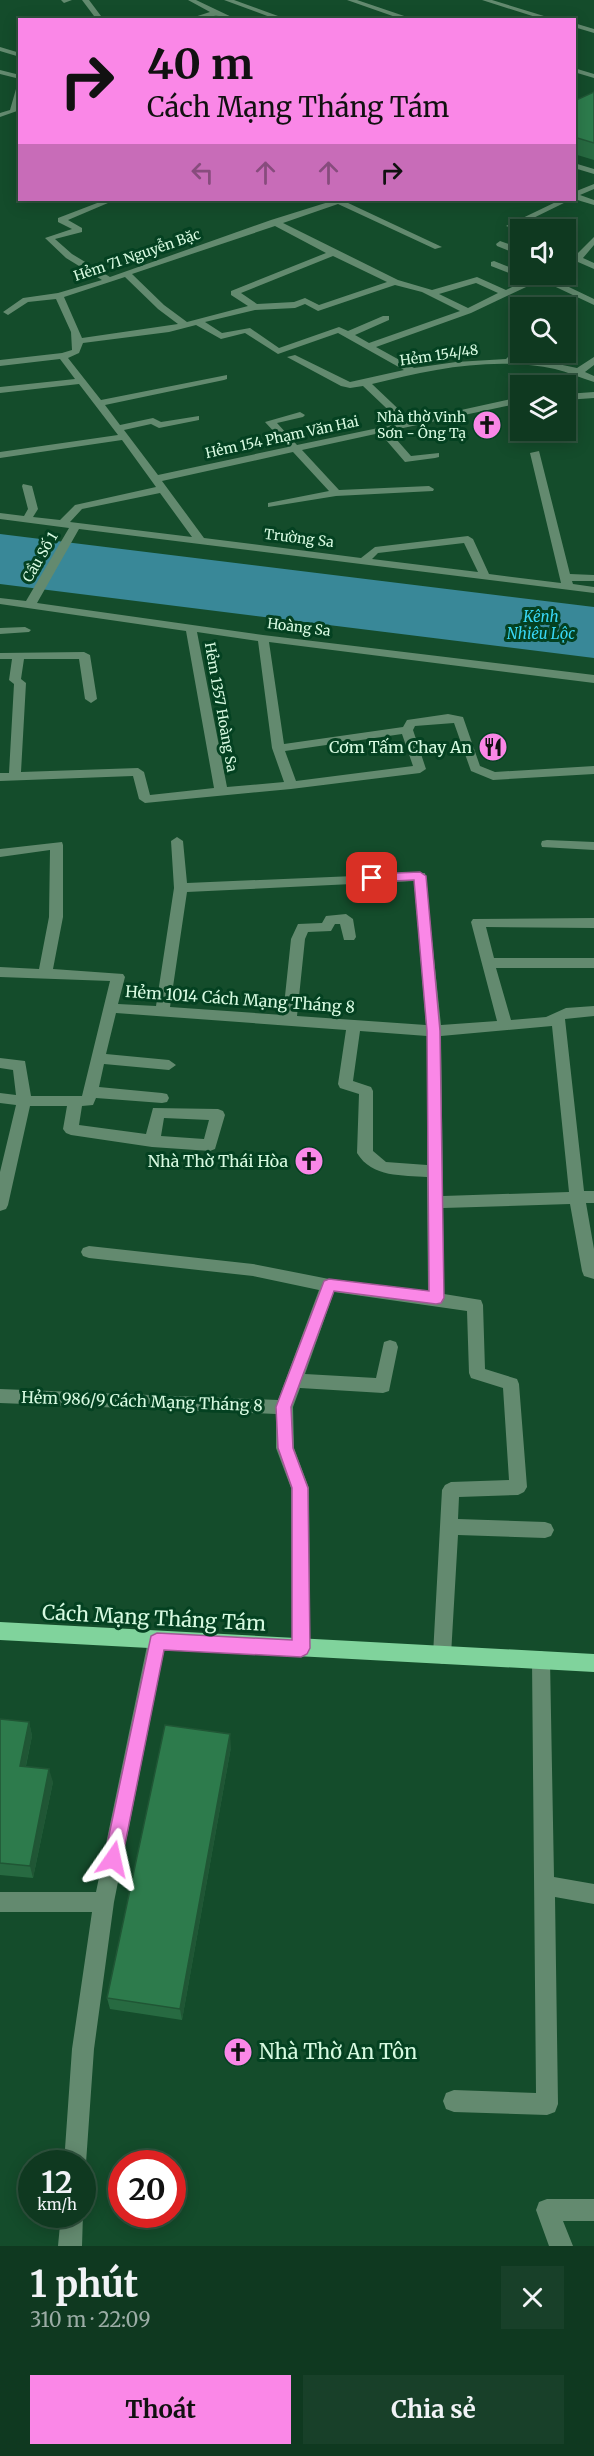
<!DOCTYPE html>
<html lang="vi">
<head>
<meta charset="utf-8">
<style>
	body { margin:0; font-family:Merriweather,serif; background:#184029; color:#f1f3f6; height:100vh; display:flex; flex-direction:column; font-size:22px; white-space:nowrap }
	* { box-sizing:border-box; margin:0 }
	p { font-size:20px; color:#9baca5 }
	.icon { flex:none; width:33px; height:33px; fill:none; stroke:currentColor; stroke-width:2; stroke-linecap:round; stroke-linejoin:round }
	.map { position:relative; height:2246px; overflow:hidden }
	.details { display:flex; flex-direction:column; background:#0f3920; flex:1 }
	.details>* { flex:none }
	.banner { position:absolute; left:18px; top:18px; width:558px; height:183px; border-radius:0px; box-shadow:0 3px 15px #0003,0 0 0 2px #2f533e; background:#fa87e7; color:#111; overflow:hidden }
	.tools { position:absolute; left:510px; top:219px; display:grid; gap:12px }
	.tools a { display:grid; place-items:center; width:66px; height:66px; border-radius:0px; background:#0f3920; box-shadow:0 3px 15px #0003,0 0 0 2px #2f533e; font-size:30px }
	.speed { position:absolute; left:18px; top:2150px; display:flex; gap:12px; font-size:30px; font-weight:700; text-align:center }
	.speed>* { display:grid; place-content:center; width:78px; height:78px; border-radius:50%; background:#0f3920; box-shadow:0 3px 15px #0003,0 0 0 2px #2f533e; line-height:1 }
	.speed small { font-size:15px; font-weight:400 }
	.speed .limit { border:9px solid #d22; background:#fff; color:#111 }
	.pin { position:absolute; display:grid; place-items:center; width:51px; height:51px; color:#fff; margin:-26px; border-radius:12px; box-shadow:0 3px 9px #0006 }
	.me { position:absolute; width:66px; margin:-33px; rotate:11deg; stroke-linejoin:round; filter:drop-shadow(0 0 4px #0008) }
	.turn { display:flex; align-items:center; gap:21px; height:126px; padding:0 30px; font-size:27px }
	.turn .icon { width:78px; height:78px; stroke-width:2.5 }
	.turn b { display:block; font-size:42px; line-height:51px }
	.lanes { display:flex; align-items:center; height:57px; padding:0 30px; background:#0003; justify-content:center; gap:30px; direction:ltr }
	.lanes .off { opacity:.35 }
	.round { display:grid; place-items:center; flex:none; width:63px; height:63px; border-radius:0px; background:#184029 }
	.headline { display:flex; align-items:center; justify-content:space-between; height:102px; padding:0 30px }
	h1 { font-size:36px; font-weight:700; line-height:45px }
	.cta { display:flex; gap:12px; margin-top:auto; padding:12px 30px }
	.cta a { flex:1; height:69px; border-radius:0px; background:#fa87e7; color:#111; font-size:24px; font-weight:700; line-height:69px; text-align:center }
	.cta a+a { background:#184029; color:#f1f3f6 }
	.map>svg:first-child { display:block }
	.water { fill:#398898 }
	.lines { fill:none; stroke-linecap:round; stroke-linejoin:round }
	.minor { fill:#638a6f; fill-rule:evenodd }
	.major { fill:#80d39c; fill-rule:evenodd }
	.wall { fill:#276a41 }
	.shaded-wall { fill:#205635 }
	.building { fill:#2d7b4c; stroke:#205635; stroke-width:1.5 }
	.route { fill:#fa87e7; stroke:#a25896; stroke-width:1.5 }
	.labels { text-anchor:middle; stroke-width:6; stroke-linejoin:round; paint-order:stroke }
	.far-street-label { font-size:14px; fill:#d7fae1; stroke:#044121 }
	.far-poi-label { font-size:14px; fill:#d7fae1; stroke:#044121; text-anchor:end }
	.far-water-label { font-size:15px; font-style:italic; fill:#38d6f4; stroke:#044121 }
	.poi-label { font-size:16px; fill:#d7fae1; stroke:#044121; text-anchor:end }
	.street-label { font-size:16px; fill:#d7fae1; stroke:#044121 }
	.near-street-label { font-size:20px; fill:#d7fae1; stroke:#044121 }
	.near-poi-label { font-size:20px; fill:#d7fae1; stroke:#044121; text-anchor:start }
</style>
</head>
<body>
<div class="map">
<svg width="594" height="2246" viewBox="0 0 594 2246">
	<rect width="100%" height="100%" fill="#144c2b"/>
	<!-- water -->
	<path class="water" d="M0 534 594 607V658L0 584Z"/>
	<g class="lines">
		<!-- minor -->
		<path class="minor" d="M61 0H72L64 3Z
			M82 0H89L104 20H97Z
			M188 0H196L238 20C230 20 222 15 214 16 204 16 195 20 185 20L210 12Z
			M224 0H234L289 20H278Z
			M347 0H357L416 20H404Z
			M482 0H492L557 20H545Z
			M574 23 594 29V33L574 27Z
			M0 47 20 53V57L0 51Z
			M574 68 594 74V78L574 72Z
			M0 70 20 75V79L0 74Z
			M20 87 17 111 0 117V113L10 110 16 89Z
			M574 163 594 169V174L574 168Z
			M594 184V189L580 195 594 200V205L574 199V192Z
			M105 200H115L68 220 82 228V232L55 239 72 254 110 277 271 220 335 200H347L346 202 442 247 435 249 338 204 283 223 398 280 432 290 477 277 506 290 539 274H551L548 277 594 299V305L541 280 471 313 376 347 414 368 456 362 506 359 520 345 521 352 515 359 553 363 577 368 594 357V365L585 372 594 376V382C581 378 568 372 555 369 495 356 431 369 372 384L411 421 520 397V403L389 431 411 456 439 453V457L435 458 405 462 380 433 302 450 339 490 429 486 434 489 433 491 336 496 268 507V503L329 491 293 452 162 481 204 538 361 558 375 547 468 536 473 539 489 574 561 583 530 453 539 451 570 574 594 575V581H572L573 584 594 587V593L79 529 37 603 263 635 594 675V683L269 642 284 744 403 727 407 720 448 714 463 717 480 766 495 772 594 766V774L493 780 471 771 454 723 415 726 413 730 426 769 420 773 291 789 145 803 139 799 133 776 0 781V773H9L14 684 9 680 12 659H0V653L84 652 90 655 97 699 91 703 85 699 79 659H24L21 679 26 683 21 772 138 768 144 772 150 795 214 788 186 631 0 604V598L26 601 69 528 0 519V513L24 516 28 509 22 486 23 484 32 486 38 509 33 517 60 520 75 505 156 487 122 440 0 458V452L118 435 79 384 0 393V387L75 379 60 359 0 366V360L62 353 72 350 71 332 56 299 28 302 8 315 3 312 23 298 58 293 102 280 66 258 45 238 72 229 58 222V218ZM275 226 326 253 231 291V295L248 306 187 322 164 305 132 274ZM333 256 387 282 319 305 305 298 294 302 257 304 241 293ZM125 277 158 309 178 324 82 338 64 297ZM476 283 498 293 468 308 439 294ZM395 285 422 292 460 311 369 343 355 335 389 320V316H383L348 331 339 327 279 348 250 328 222 333 205 322 255 310 295 308 305 304 318 311ZM196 325 221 339 245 333 278 354 338 333 404 370 350 382 295 355 287 357 341 386 350 388 363 386 402 423 297 445 277 423 303 417 305 415 300 412 265 422 288 447 158 475 124 430 151 424 159 428 199 420V416L161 422 153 418 120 425 105 405 224 380 227 379V375L101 400 68 358 79 353 83 343 169 332ZM160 493 192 537 70 522 82 509ZM464 543 478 572 372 559 378 553ZM197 632 258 641 272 748 284 782 227 787ZM402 734 413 766 296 781 285 751Z
			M560 200H570L513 228 506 226Z
			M594 237V245L583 258 594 263V269L578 262 566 267V262L571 259 566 257V253L576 255Z
			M500 241 520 248V253H514L497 246 496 244Z
			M494 261 509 267 520 264V269L509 273 491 266V262Z
			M594 392V398L566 400V394Z
			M25 627 31 630 29 632 0 634V628Z
			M177 837 183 841 187 883 425 873 441 1025 497 1021 471 922 473 919 594 918V928L486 927 494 958H594V968H496L511 1020 546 1017 566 1008 594 1006V1016L565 1019 584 1191H594V1203H586L594 1249V1279L584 1276 582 1271 570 1204 443 1208 444 1294 481 1300 483 1305 485 1369 517 1379 519 1384 527 1487 524 1492 518 1495 459 1497 458 1519 545 1522 551 1524 554 1530 551 1536 545 1538 458 1535 451 1655 449 1661 442 1664 435 1661 433 1655 442 1490 445 1485 451 1482 509 1480 503 1388 471 1378 469 1373 467 1311 334 1292 305 1374 376 1378 384 1342 390 1340 396 1342 398 1347 389 1391 383 1393 300 1388 293 1407 294 1448 309 1488 310 1648 308 1654 301 1657 294 1654 292 1648 291 1488 276 1448V1414L0 1403V1389L278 1400 319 1290 253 1276 89 1258 83 1256 81 1252 83 1248 89 1246 253 1264 329 1279 428 1292 427 1177C403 1175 372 1178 357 1153L359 1094 340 1088 338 1084 346 1030 116 1013 106 1054 169 1060 176 1065 169 1070 104 1064 99 1087 162 1093 167 1094 169 1098 167 1102 162 1103 96 1098 93 1105 82 1106 79 1125 146 1134 153 1108 218 1109 223 1111 225 1115 215 1149 210 1151 152 1147 71 1135 66 1133 63 1129 67 1106H30L8 1205 6 1209 0 1211V1172L16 1105 0 1103V1093L16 1095 13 1070 0 1068V1058L25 1061 31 1096H82L110 981 0 977V967L39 969 49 917 50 850 0 857V849L62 842 63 845V917L53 969 123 974 125 977 118 1004 156 1006 174 888 171 841ZM414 881 426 1025 297 1016 305 939 308 932 331 931 335 924H340L344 940H354L356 937 353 919 346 914 326 916 322 923 298 924 291 939 283 1015 170 1007 187 892ZM552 1026 569 1192 443 1196 441 1036ZM360 1031 427 1036V1165L386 1162 373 1151V1091L371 1087 353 1081ZM164 1118 209 1120 204 1139 161 1136Z
			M547 840 594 842V850L542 847 541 844 542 841Z
			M157 1632 164 1635 166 1641 114 1902 94 2049 86 2163 82 2171V2163H64L72 2049 92 1912H0V1892H96L148 1641 150 1635Z
			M541 1651 548 1654 550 1660 554 1877 594 1884V1904L555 1897 558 2104 555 2112 547 2115 454 2112 446 2109 443 2101 446 2093 454 2090 536 2093 532 1660 534 1654Z
			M547 2199H594V2221H563L573 2246H549L536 2210 539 2202Z
			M82 2212 83 2214 82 2246H58L61 2214H82Z"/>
		<!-- major -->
		<path class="major" d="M0 1622 594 1654V1672L0 1640Z"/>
	</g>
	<!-- wall -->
	<path class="wall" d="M594 92V160L574 154V101Z
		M0 1719 29 1722 32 1736 26 1766 53 1782 33 1878 0 1875Z
		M231 1747 182 2020 110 2009 107 1998Z"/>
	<!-- shaded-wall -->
	<path class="shaded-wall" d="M29 1722 32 1736 23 1779 20 1766Z
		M230 1734 231 1747 182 2020 180 2009Z
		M49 1769 53 1782 33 1878 30 1866Z"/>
	<!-- building -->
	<path class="building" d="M594 92V143L574 137V101Z
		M0 1719 29 1722 20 1766 49 1769 30 1866 0 1863Z
		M165 1725 230 1734 180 2009 107 1998Z"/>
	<!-- route -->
	<path class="route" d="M420 872 426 876 440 1031 444 1298 441 1303 436 1304 334 1291 291 1407 293 1448 308 1488 310 1648 307 1654 301 1657 164 1650 122 1859 120 1866 113 1868 106 1866 104 1859 151 1636 157 1633 292 1640V1488L278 1448 276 1407 324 1281 329 1279 429 1291 427 1031 414 880 372 882 366 878 372 874Z"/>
	<!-- icons -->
	<defs>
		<g id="church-disc" transform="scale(1.5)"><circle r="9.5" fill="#fa87e7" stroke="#044121"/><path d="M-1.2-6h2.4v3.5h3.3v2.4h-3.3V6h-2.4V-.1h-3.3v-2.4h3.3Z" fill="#111"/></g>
		<g id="restaurant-disc" transform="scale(1.5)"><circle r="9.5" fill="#fa87e7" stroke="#044121"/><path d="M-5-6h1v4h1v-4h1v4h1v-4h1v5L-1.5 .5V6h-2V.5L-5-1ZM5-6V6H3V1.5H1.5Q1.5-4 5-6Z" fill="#111"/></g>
	</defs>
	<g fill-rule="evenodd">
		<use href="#church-disc" x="487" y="425"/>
		<use href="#restaurant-disc" x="493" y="747"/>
		<use href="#church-disc" x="309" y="1161"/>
		<use href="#church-disc" x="238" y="2052"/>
	</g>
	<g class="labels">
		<!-- far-street labels -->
		<g class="far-street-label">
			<text transform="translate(137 255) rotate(-19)" y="5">Hẻm 71 Nguyễn Bặc</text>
			<text transform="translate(439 355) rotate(-8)" y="5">Hẻm 154/48</text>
			<text transform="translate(282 437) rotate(-12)" y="5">Hẻm 154 Phạm Văn Hai</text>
			<text transform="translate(299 538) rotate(7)" y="5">Trường Sa</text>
			<text transform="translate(40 557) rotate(-60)" y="5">Cầu Số 1</text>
			<text transform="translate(299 627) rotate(7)" y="5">Hoàng Sa</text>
			<text transform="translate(221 707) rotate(80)" y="5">Hẻm 1357 Hoàng Sa</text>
		</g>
		<!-- far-poi labels -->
		<g class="far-poi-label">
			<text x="466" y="422">Nhà thờ Vinh<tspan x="466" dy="16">Sơn - Ông Tạ</tspan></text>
		</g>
		<!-- far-water labels -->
		<g class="far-water-label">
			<text x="541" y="622">Kênh<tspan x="541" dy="17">Nhiêu Lộc</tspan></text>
		</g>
		<!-- poi labels -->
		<g class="poi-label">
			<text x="472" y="753">Cơm Tấm Chay An</text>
			<text x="288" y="1167">Nhà Thờ Thái Hòa</text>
		</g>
		<!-- street labels -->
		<g class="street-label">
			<text transform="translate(240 999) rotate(4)" y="6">Hẻm 1014 Cách Mạng Tháng 8</text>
			<text transform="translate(142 1401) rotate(2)" y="6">Hẻm 986/9 Cách Mạng Tháng 8</text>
		</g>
		<!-- near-street labels -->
		<g class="near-street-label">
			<text transform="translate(154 1618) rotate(3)" y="7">Cách Mạng Tháng Tám</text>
		</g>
		<!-- near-poi labels -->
		<g class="near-poi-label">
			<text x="259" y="2059">Nhà Thờ An Tôn</text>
		</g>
	</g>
</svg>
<div class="tools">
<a><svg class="icon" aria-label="sound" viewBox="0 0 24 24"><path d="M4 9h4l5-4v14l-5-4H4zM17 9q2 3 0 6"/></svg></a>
<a><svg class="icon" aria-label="search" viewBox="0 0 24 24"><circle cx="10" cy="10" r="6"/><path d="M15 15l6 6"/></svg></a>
<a><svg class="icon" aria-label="layers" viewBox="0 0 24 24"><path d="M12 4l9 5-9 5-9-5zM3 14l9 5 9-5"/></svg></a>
</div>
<div class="speed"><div>12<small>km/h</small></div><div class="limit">20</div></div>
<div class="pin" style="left:372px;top:878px;background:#d93025"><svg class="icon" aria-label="arrive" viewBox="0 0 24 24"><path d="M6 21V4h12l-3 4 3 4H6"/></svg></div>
<svg class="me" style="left:113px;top:1859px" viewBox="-20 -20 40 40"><path d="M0-17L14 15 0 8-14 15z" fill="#fa87e7" stroke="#fff" stroke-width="4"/></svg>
<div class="banner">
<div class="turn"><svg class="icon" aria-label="right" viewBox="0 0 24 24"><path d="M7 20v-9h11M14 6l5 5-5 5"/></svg><div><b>40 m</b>Cách Mạng Tháng Tám</div></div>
<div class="lanes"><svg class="icon off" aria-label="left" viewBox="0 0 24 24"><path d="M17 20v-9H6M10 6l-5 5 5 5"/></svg><svg class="icon off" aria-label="ahead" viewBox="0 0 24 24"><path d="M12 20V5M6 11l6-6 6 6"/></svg><svg class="icon off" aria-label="ahead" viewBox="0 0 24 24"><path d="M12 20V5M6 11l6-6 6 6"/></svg><svg class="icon" aria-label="right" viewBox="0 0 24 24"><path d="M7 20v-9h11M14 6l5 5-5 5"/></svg></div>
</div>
</div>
<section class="details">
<div class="headline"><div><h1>1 phút</h1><p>310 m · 22:09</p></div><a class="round"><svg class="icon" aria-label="close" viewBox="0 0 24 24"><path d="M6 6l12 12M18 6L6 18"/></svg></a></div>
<div class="cta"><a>Thoát</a><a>Chia sẻ</a></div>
</section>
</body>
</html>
